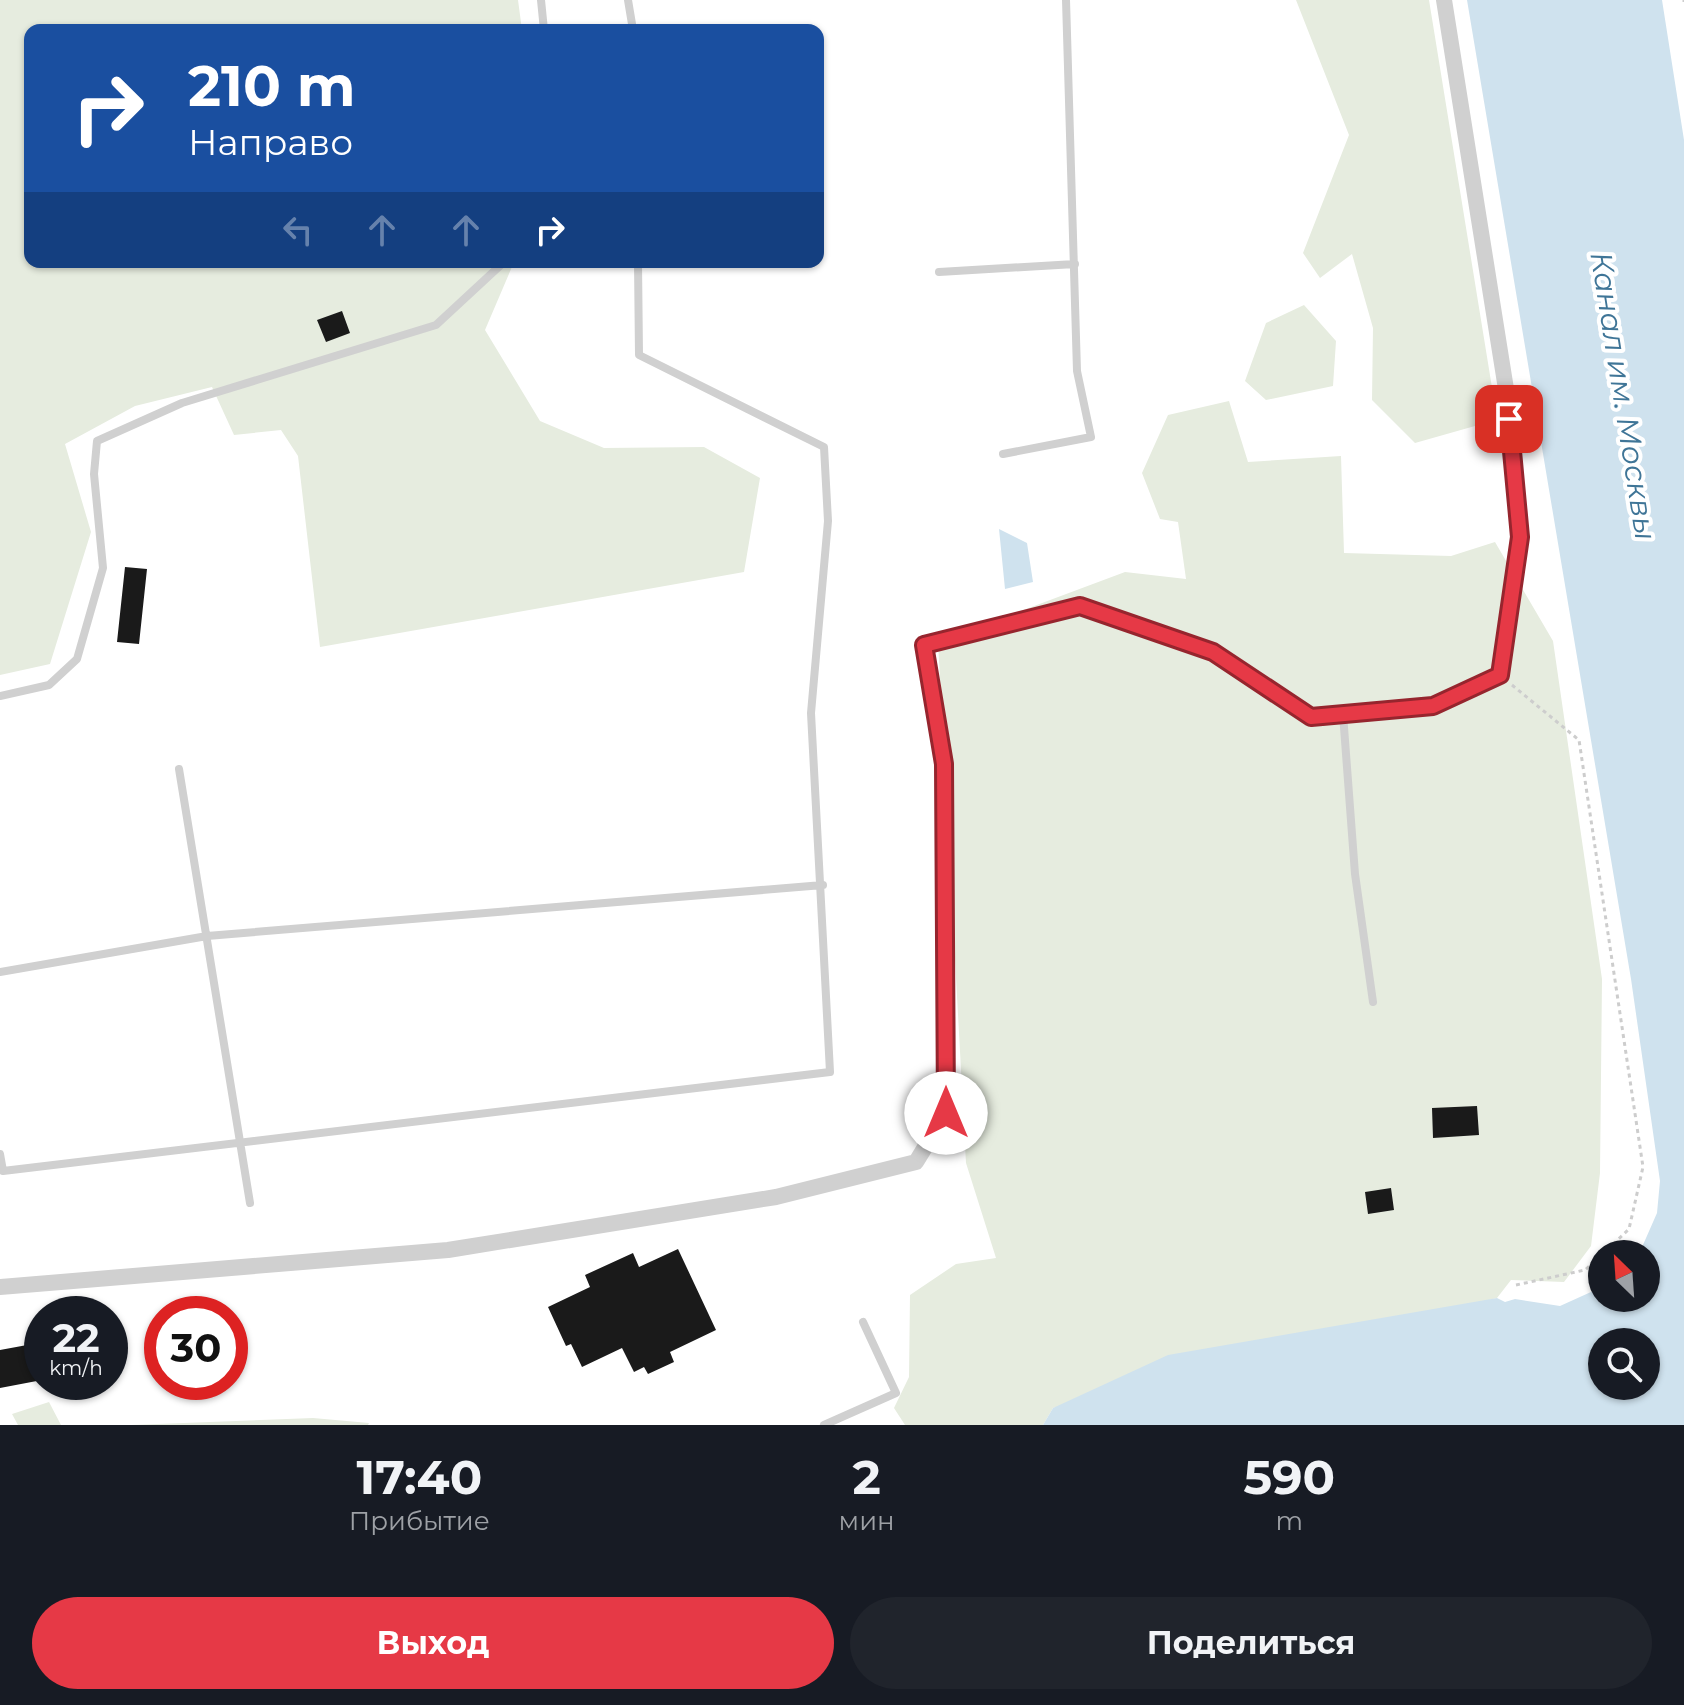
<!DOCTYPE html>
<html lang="ru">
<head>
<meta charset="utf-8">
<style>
	body { margin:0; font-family:Montserrat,sans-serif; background:#20242c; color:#f1f3f6; height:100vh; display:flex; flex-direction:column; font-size:30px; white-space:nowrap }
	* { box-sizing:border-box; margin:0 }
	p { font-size:26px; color:#9ea1a6 }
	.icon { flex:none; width:44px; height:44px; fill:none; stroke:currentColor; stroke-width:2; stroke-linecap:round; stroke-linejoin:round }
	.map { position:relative; height:1425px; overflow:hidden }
	.sheet { display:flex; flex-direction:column; background:#171b24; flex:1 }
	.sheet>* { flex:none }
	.guide { position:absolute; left:24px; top:24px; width:800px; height:244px; border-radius:16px; box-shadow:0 2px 6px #0004; background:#1a4fa0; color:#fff; overflow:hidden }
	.needle { width:52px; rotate:335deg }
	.buttons { position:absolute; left:1588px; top:1240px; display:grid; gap:16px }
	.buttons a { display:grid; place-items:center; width:72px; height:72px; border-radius:50%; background:#171b24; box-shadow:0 2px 6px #0004; font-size:40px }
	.speed { position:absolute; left:24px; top:1296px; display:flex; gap:16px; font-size:40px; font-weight:700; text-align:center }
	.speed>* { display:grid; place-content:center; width:104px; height:104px; border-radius:50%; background:#171b24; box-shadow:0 2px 6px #0004; line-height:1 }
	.speed small { font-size:20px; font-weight:400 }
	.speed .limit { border:12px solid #d22; background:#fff; color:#111 }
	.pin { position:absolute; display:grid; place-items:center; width:68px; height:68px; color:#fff; margin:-34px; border-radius:16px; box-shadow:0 4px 12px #0006 }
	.me { position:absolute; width:88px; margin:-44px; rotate:0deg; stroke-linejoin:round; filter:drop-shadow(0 0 6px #0008) }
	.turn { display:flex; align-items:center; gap:28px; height:168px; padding:0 32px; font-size:36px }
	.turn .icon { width:104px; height:104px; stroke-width:2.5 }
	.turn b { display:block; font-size:56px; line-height:68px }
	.lanes { display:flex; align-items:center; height:76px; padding:0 32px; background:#0003; justify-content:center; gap:40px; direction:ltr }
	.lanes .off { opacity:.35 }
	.eta { display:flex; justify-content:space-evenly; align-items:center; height:136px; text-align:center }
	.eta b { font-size:48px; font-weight:700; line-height:56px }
	.button { display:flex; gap:16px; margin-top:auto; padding:16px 32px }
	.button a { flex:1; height:92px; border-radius:48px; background:#e63946; color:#fff; font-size:32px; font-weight:700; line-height:92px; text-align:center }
	.button a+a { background:#20242c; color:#f1f3f6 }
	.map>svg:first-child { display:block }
	.green { fill:#e6ecdf }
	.water { fill:#cfe2ee; fill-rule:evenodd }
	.building { fill:#1a1a1a }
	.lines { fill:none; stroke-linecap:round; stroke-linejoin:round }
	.path { stroke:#cdcdcd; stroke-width:3; stroke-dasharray:4 4; stroke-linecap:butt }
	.service { stroke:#d0d0d0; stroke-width:8 }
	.minor { stroke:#d0d0d0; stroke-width:16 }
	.route-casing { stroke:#96252e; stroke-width:20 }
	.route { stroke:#e63946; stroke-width:14 }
	.labels { text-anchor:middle; stroke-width:8; stroke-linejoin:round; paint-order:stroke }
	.water-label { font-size:30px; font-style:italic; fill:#3f7597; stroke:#fff }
</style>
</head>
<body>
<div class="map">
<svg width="1684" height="1425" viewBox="0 0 1684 1425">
	<rect width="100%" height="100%" fill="#fff"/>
	<!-- green -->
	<path class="green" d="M0 0H518L522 30H30V262H514L485 330 540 421 604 448 704 447 760 478 744 572 320 647 298 456 281 430 234 435 212 387 135 406 65 444 91 532 50 664 0 675Z
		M1296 0H1429L1495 406 1482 424 1415 443 1372 400 1373 328 1352 254 1320 278 1303 253 1349 135Z
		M1304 305 1336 341 1333 386 1266 400 1245 381 1266 323Z
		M1229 401 1248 462 1341 456 1344 553 1451 556 1495 542 1553 641 1602 979 1600 1173 1591 1246 1564 1282 1511 1280 1497 1298 1053 1408 1043 1425H905L894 1408 909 1377 910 1295 956 1264 996 1258 966 1163 938 642 1125 572 1186 579 1178 522 1160 519 1142 473 1168 415Z
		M49 1402 61 1425H18L12 1414Z
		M313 1418 369 1423 368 1425H131Z"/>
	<!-- water -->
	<path class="water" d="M1467 0H1662L1684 140V1425H1043L1053 1408 1168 1355 1497 1298 1505 1302 1515 1299 1560 1306 1602 1287V1298H1646V1254H1639L1657 1213 1660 1181 1631 979ZM1602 1342H1646V1386H1602Z
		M999 529 1027 543 1033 582 1005 589Z"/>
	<!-- building -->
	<path class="building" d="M342 311 350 333 326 342 317 320Z
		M125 567 147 569 139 644 117 642Z
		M1477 1106 1479 1135 1433 1138 1432 1108Z
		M1391 1188 1394 1210 1368 1214 1365 1192Z
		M678 1249 716 1330 670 1352 674 1362 648 1374 644 1367 634 1372 622 1348 582 1367 571 1344 566 1346 548 1307 590 1287 585 1275 633 1253 639 1267Z
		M38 1343 42 1380 0 1388V1350Z"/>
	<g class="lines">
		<!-- path -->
		<path class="path" d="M1684 0V2
			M1512 685 1579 740 1643 1167 1629 1229 1603 1254
			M1516 1285 1585 1270 1602 1255"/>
		<!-- service -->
		<path class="service" d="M541 0 544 30
			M628 0 633 30
			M939 272 1075 264
			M1003 454 1091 437 1077 371 1066 0
			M0 696 49 685 77 659 103 568 94 474 97 441 182 403 436 325 504 262
			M1343 714 1355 874 1373 1002
			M179 769 250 1203
			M0 972 207 936 823 885
			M0 1154 3 1171 830 1072 811 713 828 521 824 447 639 355 638 262
			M824 1425 896 1393 863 1322"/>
		<!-- minor -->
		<path class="minor" d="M0 1287 448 1250 776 1197 916 1162 946 1113 944 764 924 645 1080 606 1213 652 1311 717 1433 706 1500 675 1520 537 1506 389 1444 0"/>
	</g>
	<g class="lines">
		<!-- route casing -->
		<g class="route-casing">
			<path id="route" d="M946 1113 944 764 924 645 1080 606 1213 652 1311 717 1433 706 1500 675 1520 537 1509 419"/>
		</g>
		<!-- route -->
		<use href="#route" class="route"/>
	</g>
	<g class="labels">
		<!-- water labels -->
		<g class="water-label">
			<text transform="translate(1623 396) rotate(81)" y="10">Канал им. Москвы</text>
		</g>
	</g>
</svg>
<div class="buttons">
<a><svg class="needle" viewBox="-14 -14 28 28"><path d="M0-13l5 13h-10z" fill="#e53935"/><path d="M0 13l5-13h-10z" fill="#9ea1a6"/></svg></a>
<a><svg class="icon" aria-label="search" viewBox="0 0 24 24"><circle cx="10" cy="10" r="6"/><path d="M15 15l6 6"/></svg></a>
</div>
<div class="speed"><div>22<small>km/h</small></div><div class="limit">30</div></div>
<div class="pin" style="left:1509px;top:419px;background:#d93025"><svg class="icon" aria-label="arrive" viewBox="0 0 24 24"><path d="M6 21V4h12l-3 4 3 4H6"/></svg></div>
<svg class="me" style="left:946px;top:1113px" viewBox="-20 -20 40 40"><circle r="19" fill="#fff"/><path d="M0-13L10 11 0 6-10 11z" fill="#e63946"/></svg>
<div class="guide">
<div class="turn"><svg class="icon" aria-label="right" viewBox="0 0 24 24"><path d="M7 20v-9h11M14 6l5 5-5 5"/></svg><div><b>210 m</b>Направо</div></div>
<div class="lanes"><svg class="icon off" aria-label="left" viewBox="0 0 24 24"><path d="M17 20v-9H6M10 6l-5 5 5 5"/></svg><svg class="icon off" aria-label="ahead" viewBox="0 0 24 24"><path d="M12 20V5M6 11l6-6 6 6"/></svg><svg class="icon off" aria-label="ahead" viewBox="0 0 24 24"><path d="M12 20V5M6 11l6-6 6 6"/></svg><svg class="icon" aria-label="right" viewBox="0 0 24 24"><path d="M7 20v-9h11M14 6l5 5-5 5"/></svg></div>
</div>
</div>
<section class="sheet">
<div class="eta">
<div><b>17:40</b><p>Прибытие</p></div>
<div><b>2</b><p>мин</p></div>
<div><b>590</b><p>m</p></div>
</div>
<div class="button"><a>Выход</a><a>Поделиться</a></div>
</section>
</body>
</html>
